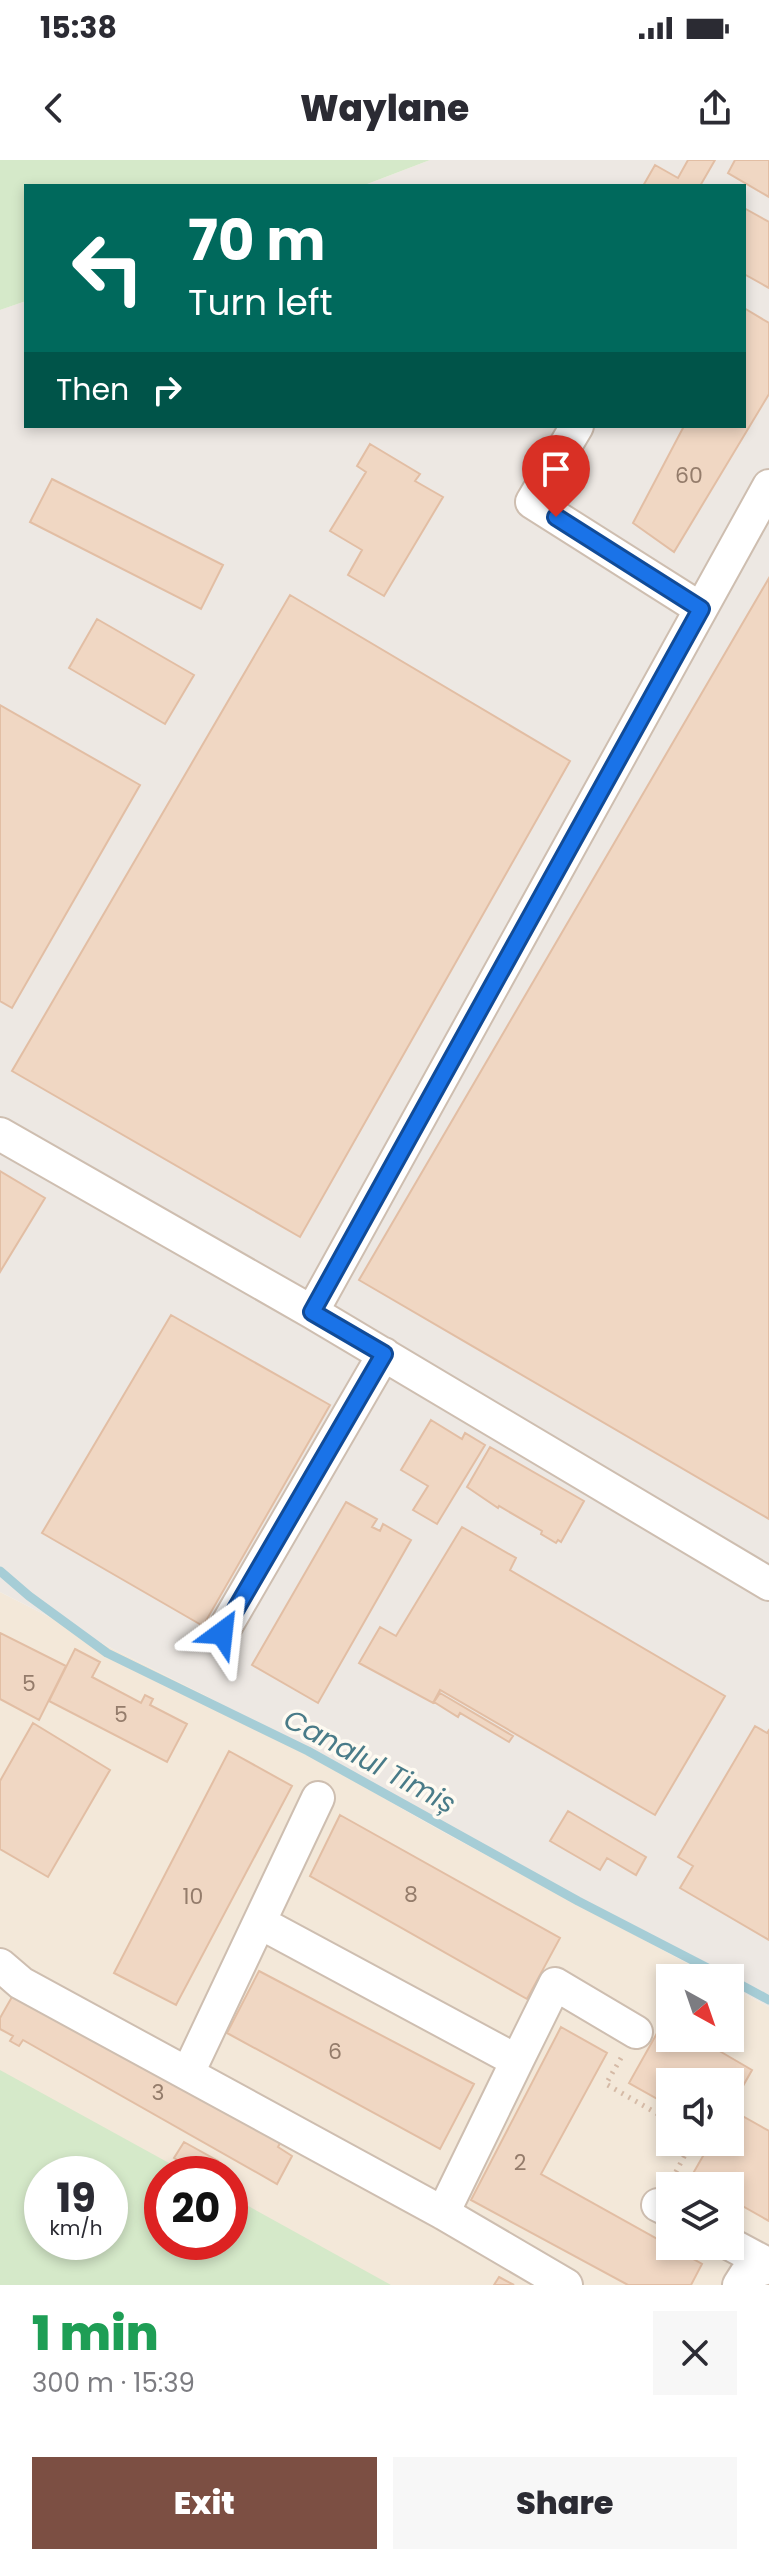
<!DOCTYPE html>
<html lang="en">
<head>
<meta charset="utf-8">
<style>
	body { margin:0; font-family:Poppins,sans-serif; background:#f7f7f7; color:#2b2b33; height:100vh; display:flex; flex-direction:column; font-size:30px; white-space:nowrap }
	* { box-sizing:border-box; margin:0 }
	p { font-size:26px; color:#7c7c81 }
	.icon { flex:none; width:44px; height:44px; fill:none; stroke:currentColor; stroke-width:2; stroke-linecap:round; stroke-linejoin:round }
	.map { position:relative; height:2125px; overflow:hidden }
	.side { display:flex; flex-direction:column; background:#fff; flex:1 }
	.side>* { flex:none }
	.hud { position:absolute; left:24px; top:24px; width:722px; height:244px; border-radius:0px; box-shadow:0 4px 12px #0003; background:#00695c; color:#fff; overflow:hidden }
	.needle { width:52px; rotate:140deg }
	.tools { position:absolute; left:656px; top:1804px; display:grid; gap:16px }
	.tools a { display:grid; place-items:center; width:88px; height:88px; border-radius:0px; background:#fff; box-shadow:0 4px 12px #0003; font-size:40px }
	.speed { position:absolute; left:24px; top:1996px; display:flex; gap:16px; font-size:40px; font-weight:700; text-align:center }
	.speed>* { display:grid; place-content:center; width:104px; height:104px; border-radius:50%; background:#fff; box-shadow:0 4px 12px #0003; line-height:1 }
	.speed small { font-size:20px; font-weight:400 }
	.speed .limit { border:12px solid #d22; background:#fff; color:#111 }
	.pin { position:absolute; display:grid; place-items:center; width:68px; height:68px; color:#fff; margin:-82px -34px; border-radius:50% 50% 50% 0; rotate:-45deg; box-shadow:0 0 8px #0007 }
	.pin .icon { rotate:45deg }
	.me { position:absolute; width:88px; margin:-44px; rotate:30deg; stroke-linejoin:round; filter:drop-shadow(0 0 6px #0008) }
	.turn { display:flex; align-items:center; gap:28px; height:168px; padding:0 32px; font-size:36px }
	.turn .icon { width:104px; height:104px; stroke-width:2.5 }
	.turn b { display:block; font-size:56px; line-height:68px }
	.then { display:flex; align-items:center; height:76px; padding:0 32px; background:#0003; gap:16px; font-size:30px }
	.round { display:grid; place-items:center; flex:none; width:84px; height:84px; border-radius:0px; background:#f7f7f7 }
	.summary { display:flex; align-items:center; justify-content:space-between; height:136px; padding:0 32px }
	h1 { font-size:48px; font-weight:800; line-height:60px; color:#1e9e55 }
	.button { display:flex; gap:16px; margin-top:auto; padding:16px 32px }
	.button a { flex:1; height:92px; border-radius:0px; background:#7c4f43; color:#fff; font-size:32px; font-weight:800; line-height:92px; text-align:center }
	.button a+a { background:#f7f7f7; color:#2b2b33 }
	.status { display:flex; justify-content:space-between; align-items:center; height:56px; padding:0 40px; background:#fff; direction:ltr }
	.status svg { height:22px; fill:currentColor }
	header { display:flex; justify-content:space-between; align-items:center; height:104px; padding:0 32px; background:#fff; font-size:36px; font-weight:800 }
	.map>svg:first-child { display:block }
	.residential { fill:#f3e8d9; fill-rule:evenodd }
	.industrial { fill:#ede8e3 }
	.green { fill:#d5e9c9; fill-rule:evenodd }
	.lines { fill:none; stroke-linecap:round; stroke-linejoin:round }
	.stream { stroke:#a6cdd6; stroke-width:9 }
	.building { fill:#f0d7c3; stroke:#e2bea4; stroke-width:2 }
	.minor-casing { stroke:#cebeb0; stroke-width:36 }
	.path { stroke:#d5baa6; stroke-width:5; stroke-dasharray:2 6; stroke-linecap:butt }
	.minor { stroke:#fff; stroke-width:32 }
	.route-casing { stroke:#114b97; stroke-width:20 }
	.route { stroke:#1a73e8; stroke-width:14 }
	.labels { text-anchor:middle; stroke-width:7; stroke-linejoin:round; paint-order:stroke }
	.number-label { font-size:22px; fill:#947c6b }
	.water-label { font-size:28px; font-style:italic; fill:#497b88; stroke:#fefaf1 }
</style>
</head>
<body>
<div class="status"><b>15:38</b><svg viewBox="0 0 49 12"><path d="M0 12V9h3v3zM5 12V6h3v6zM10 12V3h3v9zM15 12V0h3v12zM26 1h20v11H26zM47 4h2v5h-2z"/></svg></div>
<header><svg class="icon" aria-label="back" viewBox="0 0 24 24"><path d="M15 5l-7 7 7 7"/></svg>Waylane<svg class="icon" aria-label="share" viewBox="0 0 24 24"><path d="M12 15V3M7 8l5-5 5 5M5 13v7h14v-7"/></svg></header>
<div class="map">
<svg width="769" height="2125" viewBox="0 0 769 2125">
	<rect width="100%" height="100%" fill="#fcf6eb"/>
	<!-- residential -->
	<path class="residential" d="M0 1432 208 1537 436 1668 715 1818H670V1878H730V1826L769 1847V2125H0ZM670 1922H730V1982H670ZM42 2014H110V2082H42ZM162 2014H230V2082H162ZM670 2026H730V2086H670Z"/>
	<!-- industrial -->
	<path class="industrial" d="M430 0H769V1847L730 1826V1818H715L436 1668 208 1537 0 1432V150L26 141V266H744V26H362Z"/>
	<!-- green -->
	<path class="green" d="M0 0H430L362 26H26V141L0 150Z
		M0 1910 189 2014H162V2082H230V2036L391 2125H0ZM42 2014H110V2082H42Z"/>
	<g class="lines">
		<!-- stream -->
		<path class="stream" d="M0 1411 29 1436 107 1493 308 1591 578 1741 727 1818
			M730 1819 769 1840"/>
	</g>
	<!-- building -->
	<path class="building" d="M688 0H715L700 26H643L655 5 678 18Z
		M735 0H769V37L728 13Z
		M744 48 769 62V128L744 114Z
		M744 148 769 163V234L674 392 633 363 684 266H744Z
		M370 284 420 314 415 321 443 337 384 436 348 415 362 390 330 371 366 312 357 306Z
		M52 319 223 405 201 449 30 362Z
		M769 418V1359L359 1120Z
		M290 435 570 601 300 1077 12 911Z
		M97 459 194 515 165 564 69 508Z
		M0 545 140 625 12 848 0 841Z
		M0 1011 45 1038 0 1112Z
		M171 1155 330 1245 203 1466 42 1373Z
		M431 1260 462 1279 465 1273 485 1285 437 1364 413 1350 428 1326 401 1310Z
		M490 1287 584 1341 561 1382 558 1380 556 1383 541 1374 542 1371 499 1346 498 1348 467 1327Z
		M346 1342 377 1359 372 1367 380 1371 383 1364 411 1380 318 1543 252 1505Z
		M462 1367 516 1398 510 1410 725 1536 655 1655 440 1530 433 1543 359 1503 380 1467 396 1476Z
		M0 1473 66 1506 39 1560 0 1539Z
		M75 1489 100 1502 92 1517 141 1543 145 1535 153 1539 150 1545 187 1564 167 1602 49 1541Z
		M440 1533 513 1576 509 1582 460 1553 458 1557 434 1542Z
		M33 1563 110 1610 48 1717 0 1689V1621Z
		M755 1566 767 1573 769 1570V1780L680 1728 693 1706 678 1697Z
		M229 1591 292 1626 176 1845 114 1813Z
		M568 1651 646 1697 636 1715 607 1698 600 1710 550 1681Z
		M340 1655 560 1778 527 1839 310 1716Z
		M259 1811 474 1924 440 1989 227 1873Z
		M17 1828 283 1978 278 1987 292 1996 277 2024 23 1880 19 1886 10 1881 13 1876 0 1869V1858Z
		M665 1859 670 1862V1878H697L752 1910 730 1949V1922H670V1946L629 1923Z
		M561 1867 607 1893 541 2014 702 2104 691 2125H628L471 2040Z
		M730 1949 769 1971V2061L730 2039V2026H708L691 2017 711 1982H730Z
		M184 1982 218 2001 211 2014H201L174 1998Z
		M499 2117 514 2125H494Z"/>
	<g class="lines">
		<!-- minor casing -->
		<g class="minor-casing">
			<path id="minor" d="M577 266 532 342 701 449
				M0 974 312 1152 769 1424
				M312 1152 769 326
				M222 1473 384 1194
				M261 1763 517 1901 443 2053
				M0 1805 21 1823 443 2053 566 2125
				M517 1901 555 1824 636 1872
				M188 1913 318 1638
				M658 2045 670 2051
				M730 2084 769 2105
				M739 2125 746 2114 769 2107"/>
		</g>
		<!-- path -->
		<path class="path" d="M621 1898 606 1924 670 1961
			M672 2019 692 1982"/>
		<!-- minor -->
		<use href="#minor" class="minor"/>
	</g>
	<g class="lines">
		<!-- route casing -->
		<g class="route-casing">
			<path id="route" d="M222 1473 384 1194 312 1152 701 449 556 357"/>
		</g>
		<!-- route -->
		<use href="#route" class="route"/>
	</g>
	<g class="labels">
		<!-- number labels -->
		<g class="number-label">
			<text x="689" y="323">60</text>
			<text x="29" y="1531">5</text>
			<text x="121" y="1562">5</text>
			<text x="411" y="1742">8</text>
			<text x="193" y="1744">10</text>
			<text x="335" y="1899">6</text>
			<text x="158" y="1940">3</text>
			<text x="520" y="2010">2</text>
		</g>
		<!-- water labels -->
		<g class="water-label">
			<text transform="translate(370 1601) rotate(28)" y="10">Canalul Timiș</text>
		</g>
	</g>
</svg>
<div class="tools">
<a><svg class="needle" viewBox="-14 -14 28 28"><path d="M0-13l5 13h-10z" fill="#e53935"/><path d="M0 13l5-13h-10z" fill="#7c7c81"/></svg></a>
<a><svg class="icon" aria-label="sound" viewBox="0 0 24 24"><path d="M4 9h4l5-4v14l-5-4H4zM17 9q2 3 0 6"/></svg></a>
<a><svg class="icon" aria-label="layers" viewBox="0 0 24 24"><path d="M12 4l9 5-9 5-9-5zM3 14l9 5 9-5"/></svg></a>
</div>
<div class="speed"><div>19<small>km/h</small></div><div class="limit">20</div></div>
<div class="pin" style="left:556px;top:357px;background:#d93025"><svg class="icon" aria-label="arrive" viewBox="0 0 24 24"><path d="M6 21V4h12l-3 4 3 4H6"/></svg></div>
<svg class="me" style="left:222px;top:1473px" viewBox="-20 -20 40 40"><path d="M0-17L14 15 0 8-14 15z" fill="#1a73e8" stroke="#fff" stroke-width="4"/></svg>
<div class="hud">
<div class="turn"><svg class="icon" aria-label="left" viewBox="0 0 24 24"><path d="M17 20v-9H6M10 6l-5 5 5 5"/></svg><div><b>70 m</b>Turn left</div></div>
<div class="then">Then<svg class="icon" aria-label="right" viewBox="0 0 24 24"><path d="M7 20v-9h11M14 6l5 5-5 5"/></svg></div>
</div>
</div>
<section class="side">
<div class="summary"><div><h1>1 min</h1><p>300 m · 15:39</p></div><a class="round"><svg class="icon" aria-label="close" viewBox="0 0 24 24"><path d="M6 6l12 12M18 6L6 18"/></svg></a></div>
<div class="button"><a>Exit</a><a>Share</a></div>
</section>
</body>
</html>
